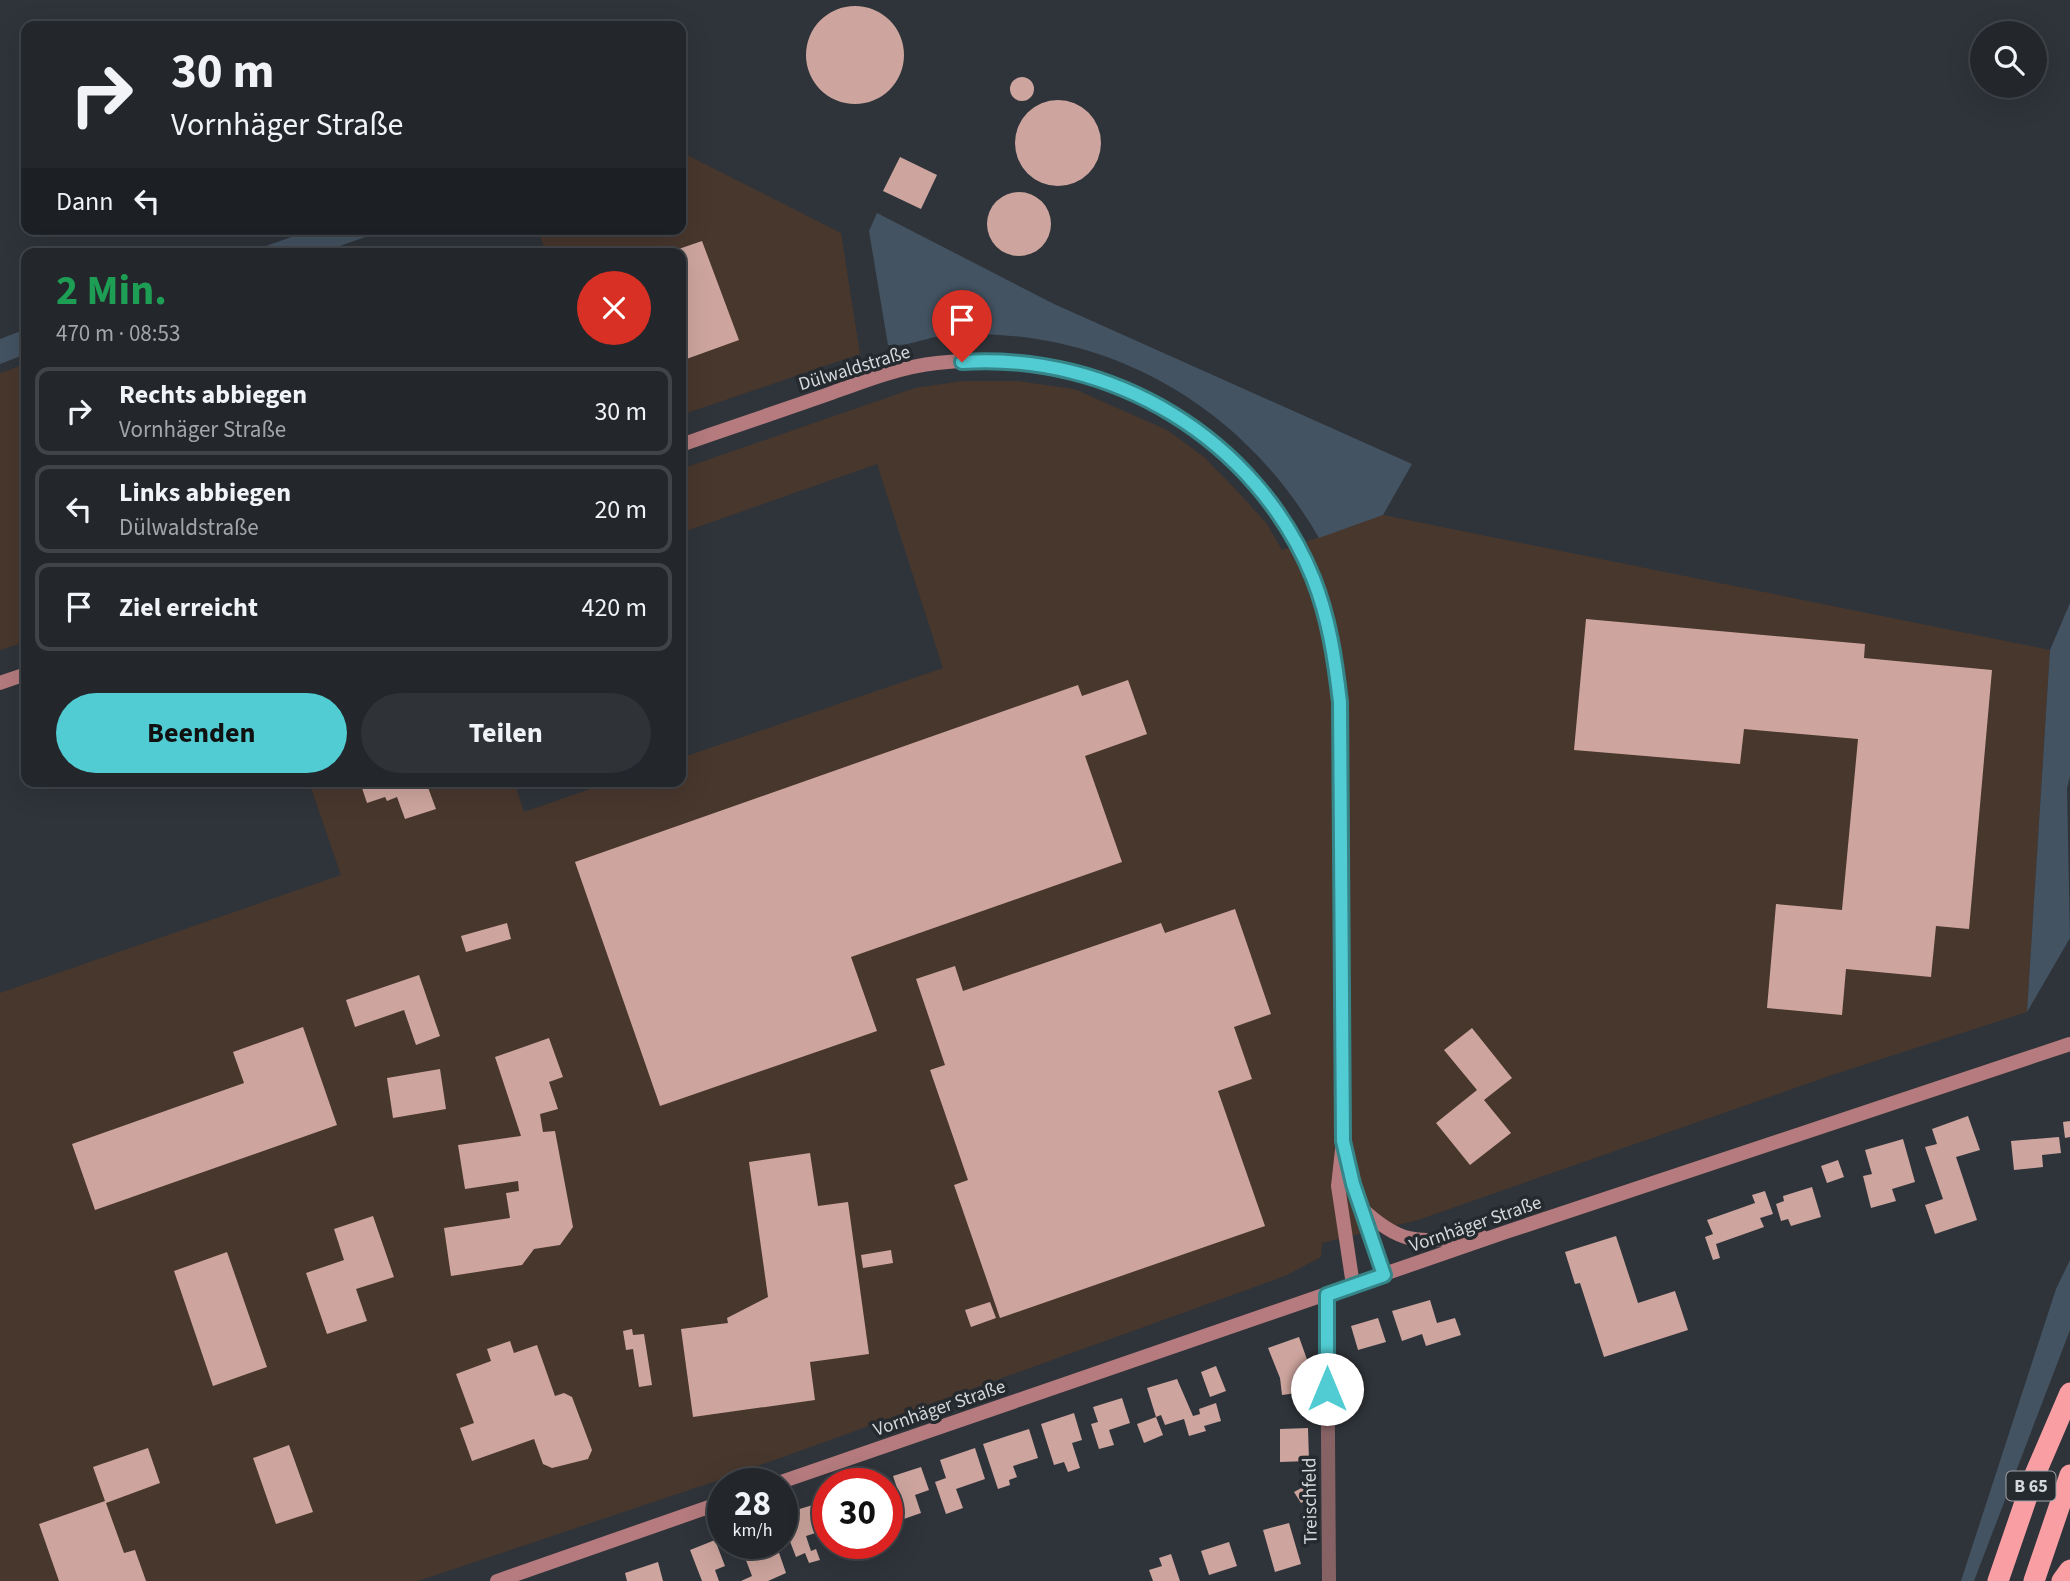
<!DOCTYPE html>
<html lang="de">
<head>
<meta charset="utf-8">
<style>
	body { margin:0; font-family:"Source Sans 3",sans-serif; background:#2f3338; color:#f1f3f6; height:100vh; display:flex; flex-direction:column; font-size:26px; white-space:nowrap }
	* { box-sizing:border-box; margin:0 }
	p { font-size:23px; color:#a3a5a9 }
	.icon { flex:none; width:38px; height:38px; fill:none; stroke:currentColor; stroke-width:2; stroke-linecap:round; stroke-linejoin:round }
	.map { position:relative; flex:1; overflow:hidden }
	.panel { position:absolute; left:21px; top:248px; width:665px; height:539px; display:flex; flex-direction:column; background:#23272c; border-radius:14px; box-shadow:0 7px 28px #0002,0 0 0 2px #404448 }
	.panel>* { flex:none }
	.banner { position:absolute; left:21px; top:21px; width:665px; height:214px; border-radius:14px; box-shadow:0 7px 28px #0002,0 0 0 2px #404448; background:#23272c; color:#f1f3f6; overflow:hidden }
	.controls { position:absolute; left:1970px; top:21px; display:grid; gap:14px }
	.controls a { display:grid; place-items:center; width:77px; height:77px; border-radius:50%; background:#23272c; box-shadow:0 7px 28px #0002,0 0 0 2px #404448; font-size:35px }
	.speed { position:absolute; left:707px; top:1468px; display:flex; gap:14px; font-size:35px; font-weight:700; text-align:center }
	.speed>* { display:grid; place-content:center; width:91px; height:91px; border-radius:50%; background:#23272c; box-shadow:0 7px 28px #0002,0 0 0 2px #404448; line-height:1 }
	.speed small { font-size:18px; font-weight:400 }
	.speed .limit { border:10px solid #d22; background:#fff; color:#111 }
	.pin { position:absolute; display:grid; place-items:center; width:60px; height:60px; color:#fff; margin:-72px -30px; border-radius:50% 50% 50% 0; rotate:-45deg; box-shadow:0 0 7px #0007 }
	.pin .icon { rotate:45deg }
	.me { position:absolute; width:77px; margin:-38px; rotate:0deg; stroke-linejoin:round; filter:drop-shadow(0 0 5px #0008) }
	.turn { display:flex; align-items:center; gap:24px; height:147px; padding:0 35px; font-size:32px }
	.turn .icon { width:91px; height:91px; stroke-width:2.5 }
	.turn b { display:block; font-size:49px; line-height:60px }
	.then { display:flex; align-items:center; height:66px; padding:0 35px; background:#0003; gap:14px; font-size:26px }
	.round { display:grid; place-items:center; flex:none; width:74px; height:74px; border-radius:37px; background:#2f3338 }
	.headline { display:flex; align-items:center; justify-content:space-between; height:119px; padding:0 35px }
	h1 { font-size:42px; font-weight:700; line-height:52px; color:#1e9e55 }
	.button { display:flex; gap:14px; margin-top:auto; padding:14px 35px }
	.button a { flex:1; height:80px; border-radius:42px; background:#51ccd3; color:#111; font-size:28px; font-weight:700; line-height:80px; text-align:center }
	.button a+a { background:#2f3338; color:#f1f3f6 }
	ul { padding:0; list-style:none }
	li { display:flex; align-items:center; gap:21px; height:88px; margin:0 14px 10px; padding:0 21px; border:4px solid #404448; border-radius:14px }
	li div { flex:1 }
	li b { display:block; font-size:26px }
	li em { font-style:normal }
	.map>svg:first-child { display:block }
	.commercial { fill:#48372d }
	.green { fill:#445362 }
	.building { fill:#cda59e }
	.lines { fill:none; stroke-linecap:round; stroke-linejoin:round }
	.street { stroke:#876264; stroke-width:14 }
	.secondary { stroke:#b57b7e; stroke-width:14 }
	.highway { stroke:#f99fa4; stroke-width:21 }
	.route-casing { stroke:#358589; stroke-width:18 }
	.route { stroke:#51ccd3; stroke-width:12 }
	.labels { text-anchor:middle; stroke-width:7; stroke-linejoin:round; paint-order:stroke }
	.shield { fill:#252a2f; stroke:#a0a3a7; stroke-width:2 }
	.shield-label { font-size:18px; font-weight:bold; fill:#d4d7db }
	.street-label { font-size:19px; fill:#d4d7db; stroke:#252a2f }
</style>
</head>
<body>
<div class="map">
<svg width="2070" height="1581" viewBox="0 0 2070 1581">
	<rect width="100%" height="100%" fill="#2f343a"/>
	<!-- commercial -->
	<path class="commercial" d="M681 152 841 233 860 354 681 415V254H546L538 229H681Z
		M26 364V642L0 650V373Z
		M963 381H1017L1074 389 1167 430 1204 457 1239 493 1267 524 1282 550 1383 515 2050 650 2027 1012 1832 1075 1418 1220 1322 1243 1321 1257 1285 1276 716 1481 418 1581H0V993L341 875 309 782H514L524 812 610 782H681V758L943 668 877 464 689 530 681 527V469L915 388Z"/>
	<!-- green -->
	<path class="green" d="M877 213 1054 304 1412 464 1383 515 1319 538C1252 421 1135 343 999 335 978 333 956 334 935 337 921 340 903 347 888 345L869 231Z
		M314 229H388L317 254H243Z
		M26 329V354L0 364V339Z
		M2070 603V776L2067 788 2070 938 2027 1012 2050 650Z
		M2070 1260V1330L1974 1581H1961L2056 1289Z"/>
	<!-- building -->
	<path class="building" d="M806 55a49 49 0 1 1 98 0a49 49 0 1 1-98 0Z
		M1010 89a12 12 0 1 1 24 0a12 12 0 1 1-24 0Z
		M1015 143a43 43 0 1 1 86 0a43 43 0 1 1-86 0Z
		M900 157 937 175 921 209 883 191Z
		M987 224a32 32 0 1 1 64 0a32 32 0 1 1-64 0Z
		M702 241 739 340 681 361V254L667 253Z
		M1586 619 1865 644 1864 658 1992 670 1969 929 1936 926 1931 977 1846 969 1842 1015 1767 1008 1776 904 1842 910 1858 739 1744 729 1740 764 1574 750Z
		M1128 680 1147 734 1085 756 1122 862 851 957 877 1031 660 1106 575 862 1078 685 1082 696Z
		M360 782H426L436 809 405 819 397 797 387 801 385 797 367 803Z
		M1235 909 1271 1014 1234 1027 1252 1079 1218 1091 1265 1226 1000 1318 954 1185 968 1180 930 1070 945 1065 916 979 955 966 963 991 1161 923 1165 933Z
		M507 923 511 939 466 952 461 936Z
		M419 975 440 1036 416 1045 404 1010 355 1027 346 1000Z
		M303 1027 337 1125 95 1210 72 1144 244 1083 233 1052Z
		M1472 1028 1512 1078 1484 1100 1511 1133 1470 1165 1436 1123 1477 1090 1444 1050Z
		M549 1038 563 1077 549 1082 558 1109 540 1114 543 1132 555 1131 573 1227 560 1245 534 1249 522 1265 451 1276 444 1228 510 1218 506 1193 519 1191 518 1181 465 1189 458 1145 521 1136 495 1057Z
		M440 1069 446 1109 393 1118 387 1078Z
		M1968 1116 1980 1150 1956 1157 1977 1220 1935 1234 1925 1205 1943 1199 1925 1147 1937 1144 1932 1129Z
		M2070 1121V1137L2065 1138 2063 1122Z
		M2059 1137 2061 1153 2042 1155 2043 1167 2014 1170 2011 1141Z
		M1903 1139 1915 1182 1892 1189 1896 1201 1871 1208 1863 1176 1872 1174 1865 1150Z
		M810 1153 818 1206 848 1202 869 1354 810 1362 815 1400 693 1417 681 1329 728 1323 727 1318 768 1297 749 1162Z
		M1838 1160 1844 1177 1827 1183 1821 1166Z
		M1812 1187 1821 1217 1791 1226 1788 1219 1781 1221 1776 1204 1784 1201 1783 1196Z
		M1765 1191 1773 1214 1760 1218 1764 1227 1716 1244 1720 1258 1713 1260 1705 1237 1713 1234 1707 1220 1755 1203 1752 1195Z
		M373 1216 394 1277 356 1289 367 1321 327 1334 306 1273 344 1260 334 1229Z
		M1616 1236 1638 1303 1675 1291 1688 1330 1604 1357 1580 1283 1575 1284 1565 1252Z
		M891 1250 893 1263 863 1268 861 1255Z
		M227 1252 267 1367 213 1386 174 1271Z
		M1430 1300 1437 1323 1455 1318 1461 1335 1426 1346 1422 1334 1402 1341 1392 1311Z
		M990 1302 996 1318 971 1327 965 1310Z
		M1378 1318 1386 1342 1358 1350 1351 1326Z
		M632 1329 633 1335 644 1334 652 1385 639 1387 633 1349 626 1350 623 1331Z
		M1299 1337 1309 1365 1301 1368 1305 1392 1282 1395 1280 1378 1268 1348Z
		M510 1341 514 1353 537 1345 555 1396 564 1393 572 1397 592 1450 588 1459 552 1468 543 1464 534 1439 472 1461 460 1428 474 1423 456 1374 491 1361 487 1349Z
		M1216 1366 1226 1391 1210 1397 1201 1372Z
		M1177 1379 1193 1416 1200 1414 1199 1409 1216 1403 1221 1421 1204 1426 1206 1431 1189 1436 1184 1419 1165 1425 1161 1415 1156 1417 1147 1388Z
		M1122 1398 1130 1423 1109 1430 1114 1445 1099 1449 1091 1424 1098 1422 1093 1407Z
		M1074 1413 1082 1440 1072 1443 1080 1468 1068 1472 1064 1462 1054 1465 1041 1424Z
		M1156 1417 1163 1435 1144 1443 1137 1424Z
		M1308 1428 1309 1461 1280 1462V1429Z
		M1029 1429 1038 1458 1013 1466 1017 1477 1009 1480 1010 1485 998 1489 983 1444Z
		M289 1445 313 1512 276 1524 253 1458Z
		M148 1448 160 1483 106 1503 124 1553 135 1550 146 1581H59L39 1524 105 1501 93 1467Z
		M975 1448 985 1479 956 1489 963 1508 946 1514 935 1482 946 1478 940 1460Z
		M921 1467 929 1490 915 1495 921 1513 898 1521 889 1498 899 1494 893 1476Z
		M1305 1486 1312 1497 1301 1503 1294 1492Z
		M816 1504 825 1530 806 1536 811 1551 816 1549 820 1560 809 1563 805 1553 796 1557 786 1531 798 1527 793 1511Z
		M1289 1523 1301 1564 1275 1572 1263 1530Z
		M715 1540 725 1566 715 1570 719 1581H702L690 1550Z
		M1229 1542 1237 1566 1209 1575 1201 1551Z
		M746 1544H776L786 1573 768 1581H741L752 1576 744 1555 750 1553Z
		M1171 1554 1180 1581H1153L1149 1570 1162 1566 1159 1558Z
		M658 1562 663 1581H627L625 1573Z"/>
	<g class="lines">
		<!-- street -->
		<path class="street" d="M1327 1295 1329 1581"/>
		<!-- secondary -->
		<path class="secondary" d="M681 445C729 428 777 412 826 395 862 382 899 367 937 363 1094 344 1253 429 1313 578 1329 619 1336 659 1340 702L1343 1141 1338 1186 1353 1285
			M0 683 26 674
			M1346 1153 1360 1207 1384 1275
			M1360 1207C1406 1250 1422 1241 1480 1235
			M775 1484 1506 1232 2070 1044
			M497 1581 723 1502"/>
		<!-- highway -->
		<path class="highway" d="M1998 1581 2033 1479 2070 1393
			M2034 1581 2070 1475
			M2062 1581 2070 1570"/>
	</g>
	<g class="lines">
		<!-- route casing -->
		<g class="route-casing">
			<path id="route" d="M962 362C1111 352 1256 438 1313 578 1329 618 1335 659 1340 702L1343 1141 1353 1184 1384 1275 1327 1295V1389"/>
		</g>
		<!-- route -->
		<use href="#route" class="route"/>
	</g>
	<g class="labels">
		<!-- shield labels -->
		<rect class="shield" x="2006.5" y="1471.5" width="49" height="29" rx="5"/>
		<g class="shield-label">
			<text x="2031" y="1492">B 65</text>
		</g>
		<!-- street labels -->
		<g class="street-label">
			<text transform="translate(854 367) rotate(-17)" y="7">Dülwaldstraße</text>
			<text transform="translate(1475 1223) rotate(-19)" y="7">Vornhäger Straße</text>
			<text transform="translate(939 1407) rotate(-19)" y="7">Vornhäger Straße</text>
			<text transform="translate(1309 1501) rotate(-91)" y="7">Treischfeld</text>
		</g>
	</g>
</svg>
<div class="controls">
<a><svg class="icon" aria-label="search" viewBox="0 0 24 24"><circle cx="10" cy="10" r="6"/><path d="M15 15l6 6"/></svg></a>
</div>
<div class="speed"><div>28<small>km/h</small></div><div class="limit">30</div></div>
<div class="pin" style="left:962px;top:362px;background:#d93025"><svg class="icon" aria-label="arrive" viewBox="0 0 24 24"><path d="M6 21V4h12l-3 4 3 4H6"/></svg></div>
<svg class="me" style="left:1327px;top:1389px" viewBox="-20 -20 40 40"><circle r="19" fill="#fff"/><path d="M0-13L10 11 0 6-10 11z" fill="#51ccd3"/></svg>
<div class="banner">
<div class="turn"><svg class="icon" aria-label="right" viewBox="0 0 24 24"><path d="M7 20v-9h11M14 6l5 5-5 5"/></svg><div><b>30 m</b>Vornhäger Straße</div></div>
<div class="then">Dann<svg class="icon" aria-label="left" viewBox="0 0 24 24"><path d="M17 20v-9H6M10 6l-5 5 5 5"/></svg></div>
</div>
<section class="panel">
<div class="headline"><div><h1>2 Min.</h1><p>470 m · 08:53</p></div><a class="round" style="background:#d93025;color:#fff"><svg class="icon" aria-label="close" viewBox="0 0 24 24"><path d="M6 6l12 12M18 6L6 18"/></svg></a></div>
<ul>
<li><svg class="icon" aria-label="right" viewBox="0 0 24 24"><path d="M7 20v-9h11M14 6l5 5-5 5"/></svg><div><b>Rechts abbiegen</b><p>Vornhäger Straße</p></div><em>30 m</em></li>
<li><svg class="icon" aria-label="left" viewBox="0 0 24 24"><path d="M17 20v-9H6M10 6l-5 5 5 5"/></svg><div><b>Links abbiegen</b><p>Dülwaldstraße</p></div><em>20 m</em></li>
<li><svg class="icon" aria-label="arrive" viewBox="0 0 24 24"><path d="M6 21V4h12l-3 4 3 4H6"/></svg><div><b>Ziel erreicht</b></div><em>420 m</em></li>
</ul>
<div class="button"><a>Beenden</a><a>Teilen</a></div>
</section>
</div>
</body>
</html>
